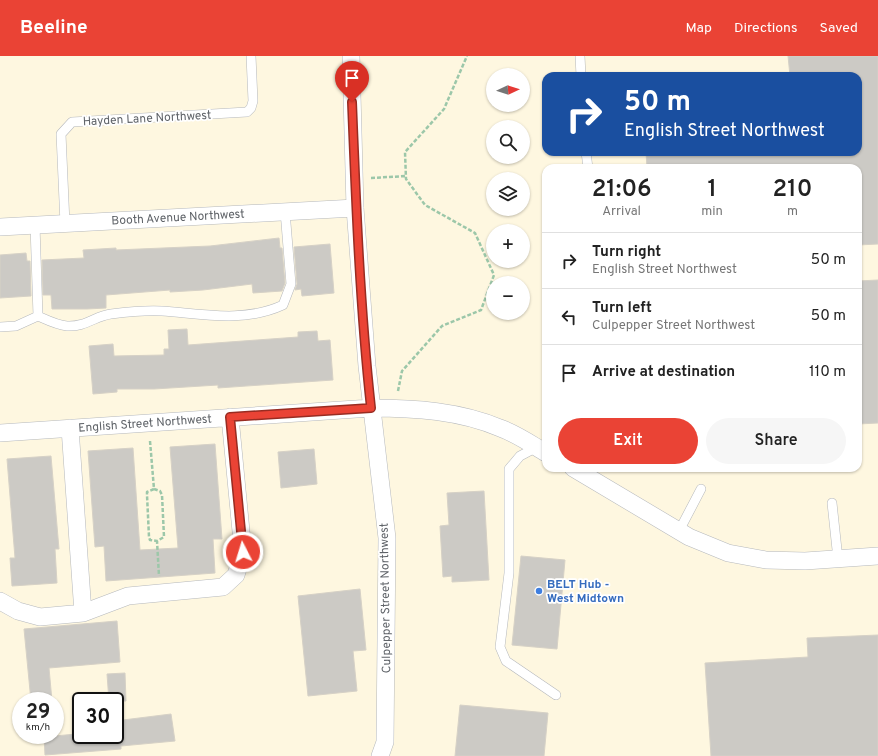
<!DOCTYPE html>
<html lang="en">
<head>
<meta charset="utf-8">
<style>
	body { margin:0; font-family:Overpass,sans-serif; background:#f6f6f6; color:#222; height:100vh; display:flex; flex-direction:column; font-size:15px; white-space:nowrap }
	* { box-sizing:border-box; margin:0 }
	p { font-size:13px; color:#767676 }
	.icon { flex:none; width:22px; height:22px; fill:none; stroke:currentColor; stroke-width:2; stroke-linecap:round; stroke-linejoin:round }
	.map { position:relative; flex:1; overflow:hidden }
	.drawer { position:absolute; left:542px; top:108px; width:320px; height:308px; display:flex; flex-direction:column; background:#fff; border-radius:12px; box-shadow:0 1px 3px #0004 }
	.drawer>* { flex:none }
	.hud { position:absolute; left:542px; top:16px; width:320px; height:84px; border-radius:12px; box-shadow:0 1px 3px #0004; background:#1a4fa0; color:#fff; overflow:hidden }
	.needle { width:26px; rotate:86deg }
	.buttons { position:absolute; left:486px; top:12px; display:grid; gap:8px }
	.buttons a { display:grid; place-items:center; width:44px; height:44px; border-radius:50%; background:#fff; box-shadow:0 1px 3px #0004; font-size:20px }
	.speed { position:absolute; left:12px; top:636px; display:flex; gap:8px; font-size:20px; font-weight:700; text-align:center }
	.speed>* { display:grid; place-content:center; width:52px; height:52px; border-radius:50%; background:#fff; box-shadow:0 1px 3px #0004; line-height:1 }
	.speed small { font-size:10px; font-weight:400 }
	.speed .limit { border:2px solid #111; border-radius:6px; background:#fff; color:#111 }
	.pin { position:absolute; display:grid; place-items:center; width:34px; height:34px; color:#fff; margin:-41px -17px; border-radius:50% 50% 50% 0; rotate:-45deg; box-shadow:0 0 4px #0007 }
	.pin .icon { rotate:45deg }
	.me { position:absolute; width:44px; margin:-22px; rotate:355deg; stroke-linejoin:round; filter:drop-shadow(0 0 3px #0008) }
	.turn { display:flex; align-items:center; gap:14px; height:84px; padding:0 16px; font-size:18px }
	.turn .icon { width:52px; height:52px; stroke-width:2.5 }
	.turn b { display:block; font-size:28px; line-height:34px }
	.eta { display:flex; justify-content:space-evenly; align-items:center; height:68px; text-align:center }
	.eta b { font-size:24px; font-weight:600; line-height:28px }
	.action { display:flex; gap:8px; margin-top:auto; padding:8px 16px }
	.action a { flex:1; height:46px; border-radius:24px; background:#ea4335; color:#fff; font-size:16px; font-weight:600; line-height:46px; text-align:center }
	.action a+a { background:#f6f6f6; color:#222 }
	ul { padding:0; list-style:none }
	li { display:flex; align-items:center; gap:12px; height:56px; padding:0 16px; border-top:1px solid #e0e0e0 }
	li div { flex:1 }
	li b { display:block; font-size:15px }
	li em { font-style:normal }
	header { display:flex; align-items:center; gap:24px; box-sizing:border-box; height:56px; padding:0 20px; background:#ea4335; color:#fff }
	header strong { font-size:19px }
	nav { display:flex; gap:22px; margin-inline-start:auto; font-size:14px }
	.map>svg:first-child { display:block }
	.commercial { fill:#fef7e0; fill-rule:evenodd }
	.building { fill:#cccac5; stroke:#d6d1c6 }
	.lines { fill:none; stroke-linecap:round; stroke-linejoin:round }
	.service-casing { stroke:#b5b8bc; stroke-width:10 }
	.minor-casing { stroke:#b5b8bc; stroke-width:18 }
	.path { stroke:#9cc7a9; stroke-width:2.5; stroke-dasharray:4 2; stroke-linecap:butt }
	.service { stroke:#fff; stroke-width:9 }
	.minor { stroke:#fff; stroke-width:17 }
	.route-casing { stroke:#982c22; stroke-width:10 }
	.route { stroke:#ea4335; stroke-width:7 }
	.shop-dot { fill:#3f7fe0; stroke:#fff; stroke-width:1.5 }
	.labels { text-anchor:middle; stroke-width:3.5; stroke-linejoin:round; paint-order:stroke }
	.street-label { font-size:12px; fill:#5f6368; stroke:#fff }
	.shop-label { font-size:12px; font-weight:bold; fill:#366cbe; stroke:#fff; text-anchor:start }
</style>
</head>
<body>
<header>
<strong>Beeline</strong>
<nav><a>Map</a><a>Directions</a><a>Saved</a></nav>
</header>
<div class="map">
<svg width="878" height="700" viewBox="0 0 878 700">
	<rect width="100%" height="100%" fill="#f1efe8"/>
	<!-- commercial -->
	<path class="commercial" d="M0 0H878V700H0ZM493 19H523V49H493ZM546 20H858V96H546ZM493 71H523V101H493ZM546 112H858V412H546ZM493 123H523V153H493ZM493 175H523V205H493ZM493 227H523V257H493ZM21 645H55V679H21ZM81 645H115V679H81Z"/>
	<!-- building -->
	<path class="building" d="M788 0H878V188L858 189V112H647L646 96H858V20H790Z
		M279 182 280 192H282L285 227 282 235 253 237 252 228 203 234 170 236V234L106 239V252L87 253H52L51 239H43L42 204 84 202 83 194 116 192V194L210 190Z
		M330 188 334 237 302 240 301 233 295 234 297 228 294 191Z
		M26 197 27 205H30L31 240 0 242V199Z
		M878 224V367L858 368V225Z
		M187 273 188 289 298 281V276L317 275 318 285 330 284 333 324 218 332V329L154 333H117V336L93 338 89 290 113 288 114 300 164 299V293H169L168 274Z
		M215 388 222 483H213L215 517 106 525 104 490 95 491 88 395 133 392 140 494 178 492 170 391Z
		M314 393 317 428 281 432 278 396Z
		M51 400 59 493H55L57 527 12 530 10 502H15L7 403Z
		M484 435 489 524 452 526V520L443 521 440 470 449 469 447 437Z
		M521 500 565 504 557 593 512 589Z
		M360 533 366 594 353 595 357 635 308 640 298 540Z
		M117 565 120 606 49 612 52 645H31L24 573Z
		M878 579V700H711L705 607 808 601 807 582Z
		M125 617 126 645H109L107 618Z
		M460 649 548 657 544 700H455Z
		M171 658 175 685 121 690V693L45 699 44 681 76 678 115 679V665Z"/>
	<g class="lines">
		<!-- service casing -->
		<g class="service-casing">
			<path id="service" d="M580 0 581 20
				M586 96 588 112
				M65 168 61 78 72 66 247 56 251 52 253 45 251 0
				M35 169 38 260C47 264 57 269 67 270 86 271 95 260 111 258 127 256 146 254 162 255 203 258 244 267 283 249L291 228 285 155
				M0 271 16 270 38 260
				M537 391 520 400 509 413V517L500 591 506 605 556 639
				M832 447 838 503
				M679 475 701 433"/>
		</g>
		<!-- minor casing -->
		<g class="minor-casing">
			<path id="minor" d="M351 0 355 152 367 310 387 482 385 686 380 700
				M0 171 355 152
				M70 372 83 557
				M0 377 371 352C415 352 460 355 500 372 517 378 531 388 546 397
				M573 412 689 481 728 497 766 504 805 505 878 500
				M0 545 18 555 40 561 83 557 128 540 223 531 236 519 243 496 230 361"/>
		</g>
		<!-- path -->
		<path class="path" d="M371 122 406 120
			M398 335 402 315 442 270 481 254 494 219 475 177 425 149 406 123 405 96 444 53 467 0
			M150 385 154 433 160 435 162 439 164 481 157 485 159 520
			M154 433 147 436V439L149 481 150 484 157 485"/>
		<!-- service -->
		<use href="#service" class="service"/>
		<!-- minor -->
		<use href="#minor" class="minor"/>
	</g>
	<g class="lines">
		<!-- route casing -->
		<g class="route-casing">
			<path id="route" d="M243 496 230 361 371 352C360 251 356 148 352 46"/>
		</g>
		<!-- route -->
		<use href="#route" class="route"/>
	</g>
	<!-- markers -->
	<circle class="shop-dot" cx="539" cy="535" r="4"/>
	<g class="labels">
		<!-- street labels -->
		<g class="street-label">
			<text transform="translate(147 62) rotate(-3)" y="4">Hayden Lane Northwest</text>
			<text transform="translate(178 161) rotate(-3)" y="4">Booth Avenue Northwest</text>
			<text transform="translate(145 367) rotate(-4)" y="4">English Street Northwest</text>
			<text transform="translate(385 542) rotate(-91)" y="4">Culpepper Street Northwest</text>
		</g>
		<!-- shop labels -->
		<g class="shop-label">
			<text x="547" y="532">BELT Hub -<tspan x="547" dy="14">West Midtown</tspan></text>
		</g>
	</g>
</svg>
<div class="buttons">
<a><svg class="needle" viewBox="-14 -14 28 28"><path d="M0-13l5 13h-10z" fill="#e53935"/><path d="M0 13l5-13h-10z" fill="#767676"/></svg></a>
<a><svg class="icon" aria-label="search" viewBox="0 0 24 24"><circle cx="10" cy="10" r="6"/><path d="M15 15l6 6"/></svg></a>
<a><svg class="icon" aria-label="layers" viewBox="0 0 24 24"><path d="M12 4l9 5-9 5-9-5zM3 14l9 5 9-5"/></svg></a>
<a>+</a>
<a>−</a>
</div>
<div class="speed"><div>29<small>km/h</small></div><div class="limit">30</div></div>
<div class="pin" style="left:352px;top:46px;background:#d93025"><svg class="icon" aria-label="arrive" viewBox="0 0 24 24"><path d="M6 21V4h12l-3 4 3 4H6"/></svg></div>
<svg class="me" style="left:243px;top:496px" viewBox="-20 -20 40 40"><circle r="17" fill="#ea4335" stroke="#fff" stroke-width="3"/><path d="M0-11L8 9 0 5-8 9z" fill="#fff"/></svg>
<div class="hud">
<div class="turn"><svg class="icon" aria-label="right" viewBox="0 0 24 24"><path d="M7 20v-9h11M14 6l5 5-5 5"/></svg><div><b>50 m</b>English Street Northwest</div></div>
</div>
<section class="drawer">
<div class="eta">
<div><b>21:06</b><p>Arrival</p></div>
<div><b>1</b><p>min</p></div>
<div><b>210</b><p>m</p></div>
</div>
<ul>
<li><svg class="icon" aria-label="right" viewBox="0 0 24 24"><path d="M7 20v-9h11M14 6l5 5-5 5"/></svg><div><b>Turn right</b><p>English Street Northwest</p></div><em>50 m</em></li>
<li><svg class="icon" aria-label="left" viewBox="0 0 24 24"><path d="M17 20v-9H6M10 6l-5 5 5 5"/></svg><div><b>Turn left</b><p>Culpepper Street Northwest</p></div><em>50 m</em></li>
<li><svg class="icon" aria-label="arrive" viewBox="0 0 24 24"><path d="M6 21V4h12l-3 4 3 4H6"/></svg><div><b>Arrive at destination</b></div><em>110 m</em></li>
</ul>
<div class="action"><a>Exit</a><a>Share</a></div>
</section>
</div>
</body>
</html>
